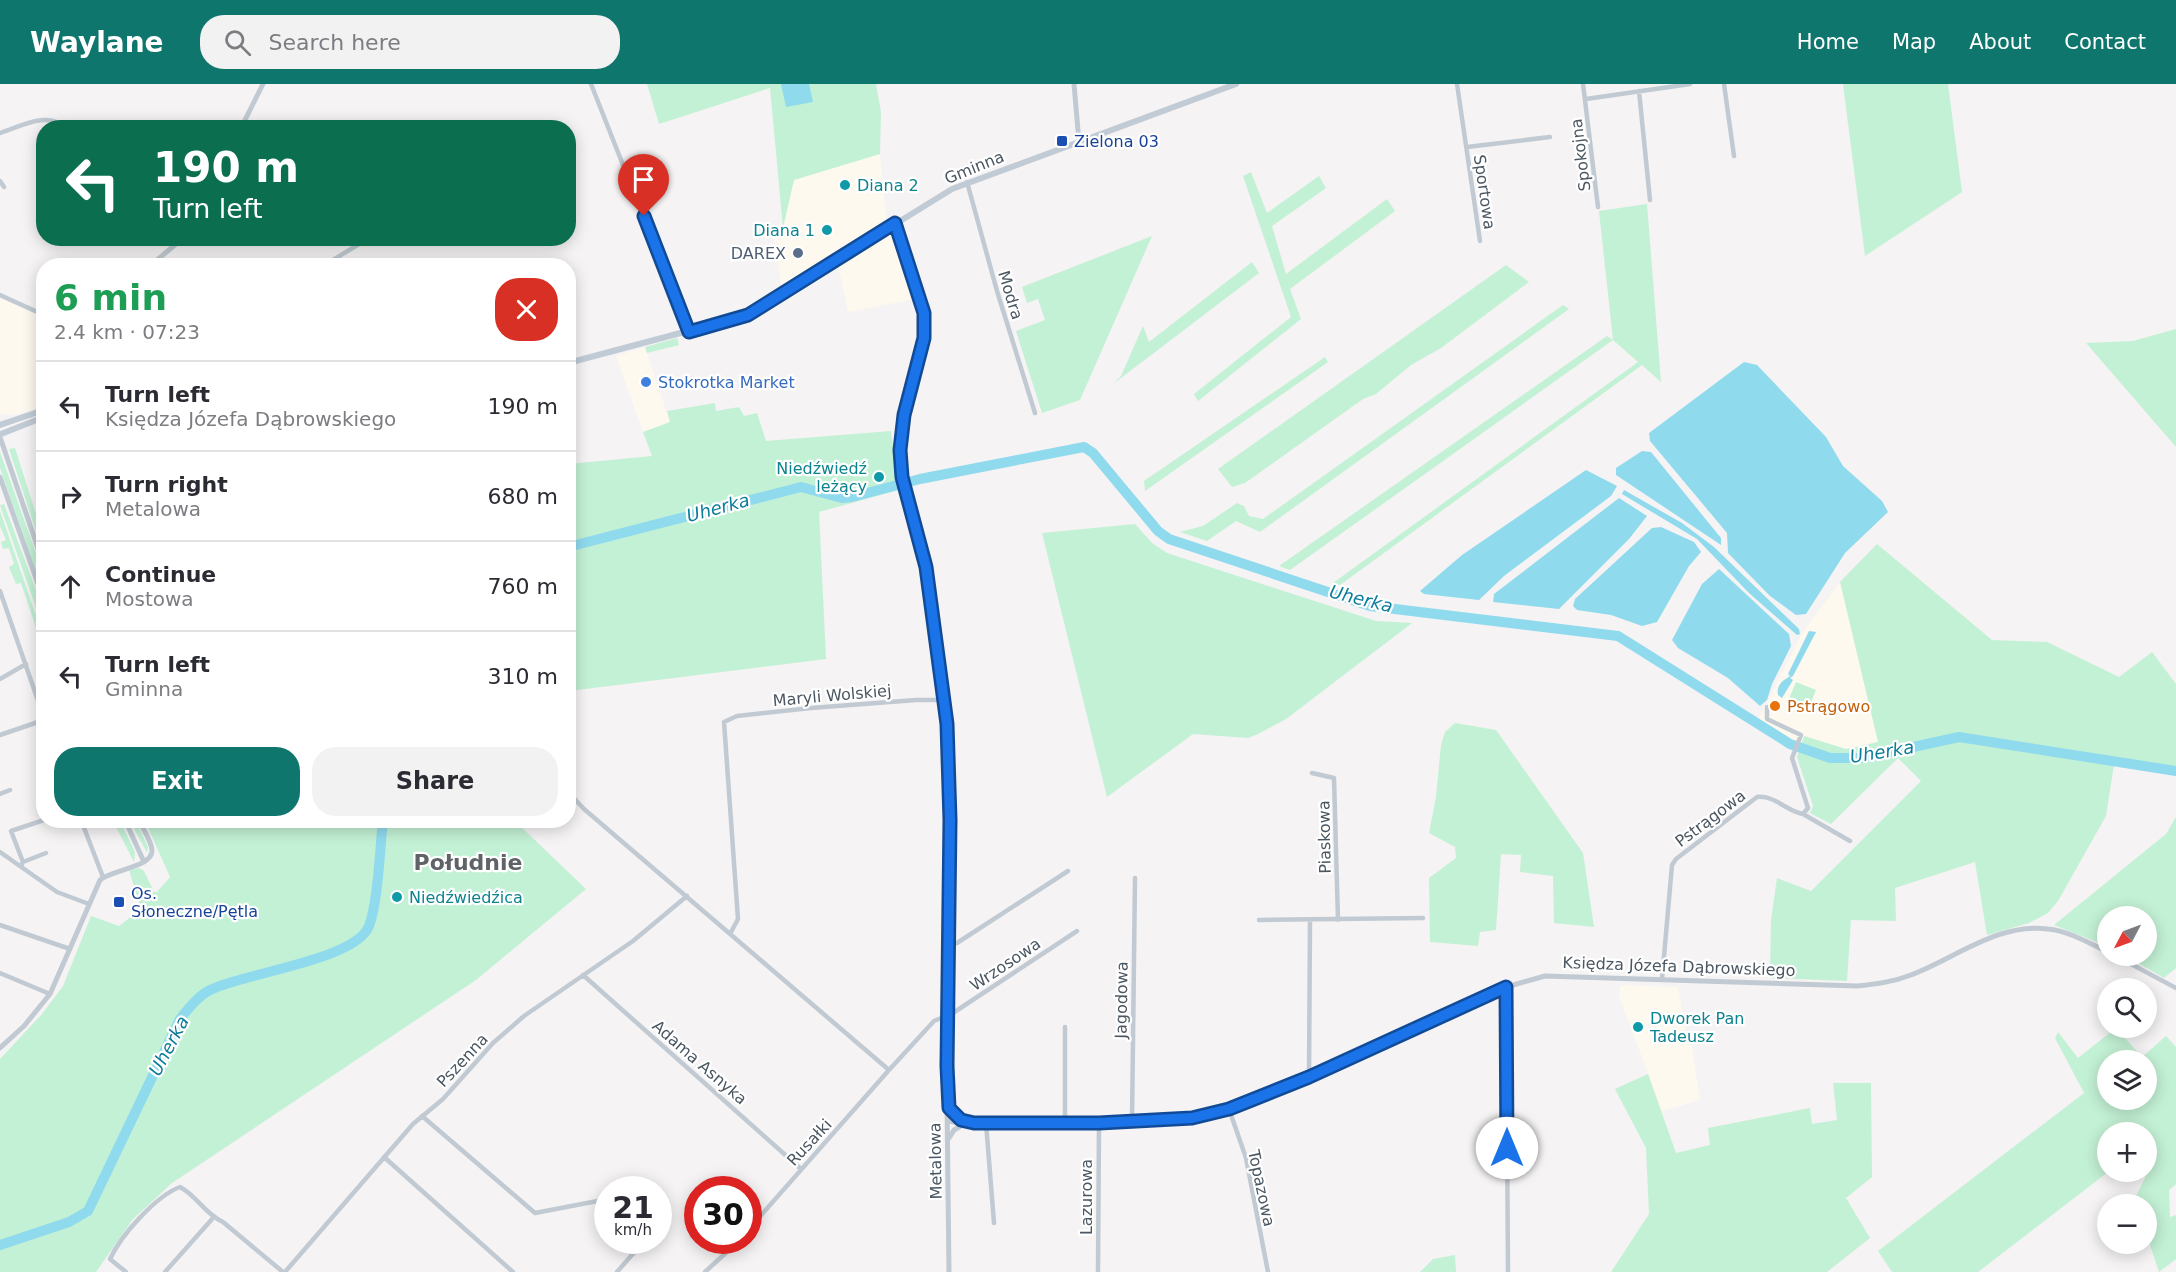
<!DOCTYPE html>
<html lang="en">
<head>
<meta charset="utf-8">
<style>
	body { margin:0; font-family:"DejaVu Sans",sans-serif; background:#f2f2f3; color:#2b2b33; height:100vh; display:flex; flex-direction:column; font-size:22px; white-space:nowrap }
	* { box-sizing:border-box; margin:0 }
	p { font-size:20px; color:#7c7c81 }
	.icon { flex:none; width:33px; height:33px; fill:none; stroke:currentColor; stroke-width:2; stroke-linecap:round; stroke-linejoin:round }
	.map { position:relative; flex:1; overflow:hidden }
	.drawer { position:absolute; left:36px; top:174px; width:540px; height:570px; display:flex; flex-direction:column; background:#fff; border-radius:24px; box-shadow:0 3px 15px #0003 }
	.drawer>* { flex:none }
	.guide { position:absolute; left:36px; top:36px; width:540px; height:126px; border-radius:24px; box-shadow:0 3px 15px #0003; background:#0b6e4f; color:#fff; overflow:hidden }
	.needle { width:39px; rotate:229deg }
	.fabs { position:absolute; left:2097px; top:822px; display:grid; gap:12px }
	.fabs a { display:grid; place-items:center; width:60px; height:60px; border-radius:50%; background:#fff; box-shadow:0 3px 15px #0003; font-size:30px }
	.speed { position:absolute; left:594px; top:1092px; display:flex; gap:12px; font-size:30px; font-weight:700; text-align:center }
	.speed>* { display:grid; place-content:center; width:78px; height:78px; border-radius:50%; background:#fff; box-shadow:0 3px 15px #0003; line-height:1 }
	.speed small { font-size:15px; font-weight:400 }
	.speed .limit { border:9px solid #d22; background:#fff; color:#111 }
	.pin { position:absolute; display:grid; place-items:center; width:51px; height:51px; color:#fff; margin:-62px -26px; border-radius:50% 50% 50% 0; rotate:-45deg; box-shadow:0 0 6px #0007 }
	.pin .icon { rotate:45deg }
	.me { position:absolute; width:66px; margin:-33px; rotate:0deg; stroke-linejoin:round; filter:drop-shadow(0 0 4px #0008) }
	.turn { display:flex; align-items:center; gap:21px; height:126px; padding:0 18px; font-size:27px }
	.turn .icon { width:78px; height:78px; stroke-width:2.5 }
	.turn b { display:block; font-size:42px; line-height:51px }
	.round { display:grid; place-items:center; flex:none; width:63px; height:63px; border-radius:24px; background:#f2f2f3 }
	.headline { display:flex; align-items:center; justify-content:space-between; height:102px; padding:0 18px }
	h1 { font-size:36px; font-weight:700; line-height:45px; color:#1e9e55 }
	.action { display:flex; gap:12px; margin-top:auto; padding:12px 18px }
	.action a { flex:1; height:69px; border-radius:24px; background:#0f766e; color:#fff; font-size:24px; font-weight:700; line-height:69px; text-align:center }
	.action a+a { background:#f2f2f3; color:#2b2b33 }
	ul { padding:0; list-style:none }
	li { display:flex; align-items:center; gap:18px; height:90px; padding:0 18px; border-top:2px solid #e1e1e2 }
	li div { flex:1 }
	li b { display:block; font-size:22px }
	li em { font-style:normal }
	header { display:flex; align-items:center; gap:36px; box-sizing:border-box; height:84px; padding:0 30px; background:#0f766e; color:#fff }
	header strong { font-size:28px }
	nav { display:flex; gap:33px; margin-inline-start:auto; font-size:21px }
	.search { width:420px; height:54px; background:#f2f2f3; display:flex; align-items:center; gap:15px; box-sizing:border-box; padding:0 21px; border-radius:24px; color:#7c7c81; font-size:22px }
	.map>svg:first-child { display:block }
	.commercial { fill:#fdf9ef }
	.green { fill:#c3f1d5; fill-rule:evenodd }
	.water { fill:#90daee }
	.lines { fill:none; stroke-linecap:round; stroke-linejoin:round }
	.river { stroke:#90daee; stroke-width:10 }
	.minor { stroke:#c1cad2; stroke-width:4.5 }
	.tertiary { stroke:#c1cad2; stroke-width:5 }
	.secondary { stroke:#c1cbd6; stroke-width:6 }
	.route-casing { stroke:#114b97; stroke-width:15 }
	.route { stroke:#1a73e8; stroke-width:10 }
	.transit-dot { fill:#1a4fb4; stroke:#fff; stroke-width:2 }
	.culture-dot { fill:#0f9aa8; stroke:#fff; stroke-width:2 }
	.service-dot { fill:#5c6f8a; stroke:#fff; stroke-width:2 }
	.shop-dot { fill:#3f7fe0; stroke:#fff; stroke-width:2 }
	.food-dot { fill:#e8710a; stroke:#fff; stroke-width:2 }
	.labels { text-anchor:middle; stroke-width:4.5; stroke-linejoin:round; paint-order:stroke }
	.transit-label { font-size:16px; fill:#164399; stroke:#fff; text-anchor:start }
	.street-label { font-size:16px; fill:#4a5661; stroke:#fff }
	.culture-label { font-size:16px; fill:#0d838f; stroke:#fff; text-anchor:start }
	.service-label { font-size:16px; fill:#4e5e75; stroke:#fff; text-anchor:end }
	.shop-label { font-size:16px; fill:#366cbe; stroke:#fff; text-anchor:start }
	.food-label { font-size:16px; fill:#c56008; stroke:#fff; text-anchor:start }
	.water-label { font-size:18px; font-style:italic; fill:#0c7c9b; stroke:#fff }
	.district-label { font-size:22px; font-weight:bold; fill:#5f6368; stroke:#fff }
</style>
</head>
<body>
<header>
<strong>Waylane</strong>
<div class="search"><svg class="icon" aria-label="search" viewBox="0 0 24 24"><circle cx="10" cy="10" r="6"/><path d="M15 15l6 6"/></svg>Search here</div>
<nav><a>Home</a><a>Map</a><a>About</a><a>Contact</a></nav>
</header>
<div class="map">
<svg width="2176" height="1188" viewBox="0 0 2176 1188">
	<rect width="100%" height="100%" fill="#f5f3f3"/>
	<!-- commercial -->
	<path class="commercial" d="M880 70 887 140 782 204 773 149 783 144 794 96Z
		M889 150 894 154 916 215 848 228 838 181Z
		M0 214 43 233V322L16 331 0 330Z
		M645 263 670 338 643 348 616 272Z
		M1840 498 1879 659 1846 665 1805 652 1801 662 1788 657 1758 636 1804 546Z
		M1620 901 1678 903 1687 954 1691 958 1700 1016 1662 1027 1619 912Z"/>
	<!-- green -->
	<path class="green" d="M647 0H876L881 28 880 70 794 96 783 144 770 4 659 40Z
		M1843 0H1948L1962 108 1865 172Z
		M1251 88 1267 129 1319 92 1326 104 1272 142 1286 190 1387 115 1395 127 1290 205 1301 235 1198 317 1194 310 1291 233 1243 92Z
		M1647 120 1661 298 1642 281 1340 501 1333 499 1638 278 1613 256 1290 486 1279 482 1607 252 1613 256 1599 127Z
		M1152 152 1080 316 1042 329 1016 247 1045 236 1038 215 1027 219 1022 203Z
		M1252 178 1259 189 1113 300 1121 292 1143 242 1149 258Z
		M1506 181 1529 198 1441 264 1411 281 1376 310 1363 315 1245 399 1232 403 1218 385Z
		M1563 221 1569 225 1260 448 1236 437 1207 457 1180 448 1203 442 1237 419 1244 422 1249 432 1263 435Z
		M2176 245V363L2086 259 2133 257Z
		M677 254 679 261 647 269 645 263Z
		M1325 273 1328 278 1145 407 1144 397Z
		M715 319 716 327 739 323 744 332 757 329 766 357 891 347 899 406 819 428 826 575 569 607V380L652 372 643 348 670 338 667 327Z
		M15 364 43 452V469L9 365Z
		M0 368 43 489V508L0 384Z
		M4 420 43 525V544L0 421Z
		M0 427 43 552V565L21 499 16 500 9 483 14 480 9 464 3 465 1 458 6 456 0 442Z
		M1135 440 1152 459 1167 469 1376 537 1412 539 1286 635 1258 650 1248 654 1193 650 1107 713 1042 449Z
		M1877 460 1992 556 2047 558 2119 593 2152 568 2176 600V683L2115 674 2106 732 2058 817 2048 829 2029 839 1987 851 1975 778 1895 804 1896 837 1851 836 1847 897 1770 894 1771 836 1777 794 1811 807 1921 697 1898 674 1831 740 1810 729 1813 722 1797 673 1804 652 1846 665 1878 658 1840 498Z
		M1796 598 1816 606 1808 626 1788 617Z
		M1455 639 1496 646 1583 769 1594 843 1554 839 1553 792 1520 788 1521 771 1501 770 1496 846 1480 848 1478 862 1430 858 1429 794 1456 774 1455 763 1429 749 1436 713 1441 661 1445 648Z
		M2176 733V884L2164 894 2126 872H2146V832H2108L2107 862 2054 841 2166 750Z
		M113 737H120L135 768 134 778Z
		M130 737H136L148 763 147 769Z
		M145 737H515L586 805 476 896 172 1099 133 1135 96 1188H0V975L42 930 63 902 91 832 119 842 141 825 129 786 139 784 144 787 154 808H157L170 793Z
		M2116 944 2142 973 2166 952 2176 963V1100L2169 1106 2170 1133 2176 1131V1175L2159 1188 2149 1158H2147L2146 1120H2132L2147 1090 2146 1048H2108V1088L1978 1188H1892L1878 1167 2084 1009 2055 954 2058 948 2078 974ZM2108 976H2146V1016H2108Z
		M1648 990 1676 1069 1710 1061 1708 1044 1810 1024 1812 1040 1837 1036 1833 999H1871L1872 1093 1846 1114 1870 1154 1827 1188H1611L1649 1130 1646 1064 1615 1005Z
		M1455 1171 1456 1188H1420L1433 1175Z"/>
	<!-- water -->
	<path class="water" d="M781 0H809L813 18 786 23Z
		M1744 278 1757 281 1826 353 1843 382 1882 417 1888 428 1845 469 1806 530 1796 531 1770 512 1728 469 1727 449 1650 357 1649 349Z
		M1642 367 1651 368 1721 454V461L1616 391V384Z
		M1586 386 1617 402 1611 412 1504 492 1479 516 1424 510 1420 507 1462 471Z
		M1624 406 1682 439 1714 463 1799 545 1800 550 1797 551 1749 509 1697 455 1622 410Z
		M1619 414 1647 432 1629 455 1559 525 1493 518 1494 510Z
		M1661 443 1694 458 1701 468 1689 482 1657 538 1642 542 1611 531 1577 526 1573 522 1575 515 1652 444Z
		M1719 485 1789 550 1791 562 1772 600 1767 616 1760 622 1728 594 1678 564 1672 556 1702 500Z
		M1809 547 1816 548 1793 592 1790 594 1793 596 1782 614 1778 611C1776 600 1784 596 1790 592L1788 590Z"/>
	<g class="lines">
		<!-- river -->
		<path class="river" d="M568 463 801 403 842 414 852 413 920 395 1084 363 1093 369 1158 447 1169 455 1370 522 1618 552 1790 660 1830 674H1863L1959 653 2176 687
			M0 1161 69 1138 88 1127 180 935C188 925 198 912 210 906 244 889 356 876 369 842 378 819 380 763 383 736"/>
		<!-- minor -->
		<path class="minor" d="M591 0 689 248
			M1457 0 1480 157
			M1583 0 1598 123
			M1724 0 1734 72
			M1639 7 1650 116
			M1586 15 1690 0
			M0 49C24 41 46 27 68 44
			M1467 63 1550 53
			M0 97 4 103
			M967 98 997 207 1035 329
			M323 182 369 154
			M0 211 44 231
			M0 507 44 634
			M0 595 26 580
			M0 651 44 636
			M1312 689 1334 694 1338 836
			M568 708 584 725 889 986 934 937 953 929 1077 847
			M0 710 10 706
			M1803 730 1850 757
			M81 736 103 793
			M0 768 57 808 89 820
			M23 778 46 769
			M21 782 23 778 11 747 44 736
			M1259 836 1423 834
			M0 841 70 865
			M730 850 738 835 724 638 737 632 811 624 916 616H944
			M947 863 957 859 1068 787
			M2131 880 2176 904
			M0 889 50 910
			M583 891 800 1084
			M1662 895 1672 781 1676 775 1757 713C1775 711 1786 727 1803 730L1808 724 1792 674 1801 651 1767 635V623
			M1506 903 1508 1188
			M1309 993 1310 836
			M1229 1025 1246 1074 1268 1188
			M422 1032 535 1129 608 1115
			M1132 1038 1135 794
			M986 1039 994 1139
			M1065 1039V943
			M384 1073 513 1188
			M616 1106 625 1098
			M748 1146 889 986
			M126 1188 110 1175C121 1151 156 1112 180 1103 197 1112 205 1130 223 1138L283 1188
			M165 1188 213 1134
			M285 1188 413 1040 443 1015 493 959 524 932 633 857 687 812
			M617 1188 638 1164 633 1156
			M705 1188 740 1156
			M1098 1188 1099 1039"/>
		<!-- tertiary -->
		<path class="tertiary" d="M1074 0 1079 58
			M241 44 263 0
			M895 139 924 229V254L904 331 900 366 902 393 926 483 949 664 946 932 949 1188
			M150 182 183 154
			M0 353 44 482
			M0 393 44 517
			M125 736 144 778
			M2114 872 2131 880
			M0 964 24 942 50 910 100 796C111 786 152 783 152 767 152 758 143 745 139 736
			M949 1023 957 1033 969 1038
			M948 1037 964 1040 1176 1036 1229 1025 1309 993 1506 903 1545 892 1857 902C1876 900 1893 898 1911 891 1954 875 1999 838 2048 845 2069 847 2089 859 2108 868
			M949 1054 954 1046 964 1040"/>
		<!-- secondary -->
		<path class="secondary" d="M568 279 748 231 952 105 1236 0
			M0 341 44 326
			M1 350 44 333"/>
	</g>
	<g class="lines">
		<!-- route casing -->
		<g class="route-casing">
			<path id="route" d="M644 132 689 248 748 231 895 139 924 229V254L904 331 900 366 902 393 926 483 947 640 950 736 947 982 949 1024 961 1036 974 1039H1099L1192 1034 1229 1025 1309 993 1506 903 1507 1064"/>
		</g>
		<!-- route -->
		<use href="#route" class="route"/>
	</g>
	<!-- markers -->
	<g class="transit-dot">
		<rect x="1056" y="51" width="12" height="12" rx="3"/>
		<rect x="113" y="812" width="12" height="12" rx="3"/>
	</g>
	<g class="culture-dot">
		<circle cx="845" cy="101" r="6"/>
		<circle cx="827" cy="146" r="6"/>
		<circle cx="879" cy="393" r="6"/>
		<circle cx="397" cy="813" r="6"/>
		<circle cx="1638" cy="943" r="6"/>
	</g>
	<circle class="service-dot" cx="798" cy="169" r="6"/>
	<circle class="shop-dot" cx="646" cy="298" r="6"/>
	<circle class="food-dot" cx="1775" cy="622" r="6"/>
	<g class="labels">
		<!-- transit labels -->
		<g class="transit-label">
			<text x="1074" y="63">Zielona 03</text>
			<text x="131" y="815">Os.<tspan x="131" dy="18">Słoneczne/Pętla</tspan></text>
		</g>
		<!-- street labels -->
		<g class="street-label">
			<text transform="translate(1580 71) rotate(-97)" y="6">Spokojna</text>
			<text transform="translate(974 83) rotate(-22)" y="6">Gminna</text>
			<text transform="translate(1485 108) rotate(82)" y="6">Sportowa</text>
			<text transform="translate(1011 211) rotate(73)" y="6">Modra</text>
			<text transform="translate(832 611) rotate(-5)" y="6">Maryli Wolskiej</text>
			<text transform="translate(1710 734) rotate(-37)" y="6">Pstrągowa</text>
			<text transform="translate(1324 753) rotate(-91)" y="6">Piaskowa</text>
			<text transform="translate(1005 880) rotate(-34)" y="6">Wrzosowa</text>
			<text transform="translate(1679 882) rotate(2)" y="6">Księdza Józefa Dąbrowskiego</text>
			<text transform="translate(1121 916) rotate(-89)" y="6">Jagodowa</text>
			<text transform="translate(462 976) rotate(-47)" y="6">Pszenna</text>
			<text transform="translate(700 978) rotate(41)" y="6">Adama Asnyka</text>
			<text transform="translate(809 1058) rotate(-47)" y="6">Rusałki</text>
			<text transform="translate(935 1077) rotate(-91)" y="6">Metalowa</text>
			<text transform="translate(1262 1104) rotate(78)" y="6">Topazowa</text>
			<text transform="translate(1086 1113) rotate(-90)" y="6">Lazurowa</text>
		</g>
		<!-- culture labels -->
		<g class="culture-label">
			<text x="857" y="107">Diana 2</text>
			<text x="815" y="152" text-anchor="end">Diana 1</text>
			<text x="867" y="390" text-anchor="end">Niedźwiedź<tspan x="867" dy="18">leżący</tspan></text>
			<text x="409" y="819">Niedźwiedźica</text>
			<text x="1650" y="940">Dworek Pan<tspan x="1650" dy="18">Tadeusz</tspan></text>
		</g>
		<!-- service labels -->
		<g class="service-label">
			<text x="786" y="175">DAREX</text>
		</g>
		<!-- shop labels -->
		<g class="shop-label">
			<text x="658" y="304">Stokrotka Market</text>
		</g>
		<!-- food labels -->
		<g class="food-label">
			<text x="1787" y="628">Pstrągowo</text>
		</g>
		<!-- water labels -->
		<g class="water-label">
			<text transform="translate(718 424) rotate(-15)" y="6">Uherka</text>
			<text transform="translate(1361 515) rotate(14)" y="6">Uherka</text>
			<text transform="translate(1882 668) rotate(-9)" y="6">Uherka</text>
			<text transform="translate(169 962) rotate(-62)" y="6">Uherka</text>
		</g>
		<!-- district labels -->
		<g class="district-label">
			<text x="468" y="786">Południe</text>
		</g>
	</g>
</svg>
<div class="fabs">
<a><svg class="needle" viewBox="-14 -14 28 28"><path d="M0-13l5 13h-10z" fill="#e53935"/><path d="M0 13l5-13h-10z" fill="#7c7c81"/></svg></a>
<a><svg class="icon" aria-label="search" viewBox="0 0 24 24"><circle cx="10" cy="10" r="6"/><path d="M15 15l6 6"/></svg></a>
<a><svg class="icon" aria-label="layers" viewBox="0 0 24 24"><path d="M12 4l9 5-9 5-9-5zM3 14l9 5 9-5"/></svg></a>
<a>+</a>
<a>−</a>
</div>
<div class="speed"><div>21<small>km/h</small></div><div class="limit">30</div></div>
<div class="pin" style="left:644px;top:132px;background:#d93025"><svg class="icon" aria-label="arrive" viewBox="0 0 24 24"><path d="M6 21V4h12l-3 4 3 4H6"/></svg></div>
<svg class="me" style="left:1507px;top:1064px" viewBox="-20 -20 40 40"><circle r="19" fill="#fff"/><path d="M0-13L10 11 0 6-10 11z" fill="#1a73e8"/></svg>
<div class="guide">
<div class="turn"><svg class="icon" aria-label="left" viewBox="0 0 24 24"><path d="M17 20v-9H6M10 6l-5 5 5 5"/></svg><div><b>190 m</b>Turn left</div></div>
</div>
<section class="drawer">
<div class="headline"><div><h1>6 min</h1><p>2.4 km · 07:23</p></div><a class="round" style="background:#d93025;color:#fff"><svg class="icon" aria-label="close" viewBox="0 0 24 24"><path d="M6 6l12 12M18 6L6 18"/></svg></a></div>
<ul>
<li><svg class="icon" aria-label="left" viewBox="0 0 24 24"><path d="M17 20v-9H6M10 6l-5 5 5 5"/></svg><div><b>Turn left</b><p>Księdza Józefa Dąbrowskiego</p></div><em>190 m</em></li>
<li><svg class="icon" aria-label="right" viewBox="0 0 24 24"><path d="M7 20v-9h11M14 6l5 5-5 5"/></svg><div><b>Turn right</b><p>Metalowa</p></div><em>680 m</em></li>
<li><svg class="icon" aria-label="ahead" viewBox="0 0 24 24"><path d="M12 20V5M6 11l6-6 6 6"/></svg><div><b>Continue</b><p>Mostowa</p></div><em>760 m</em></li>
<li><svg class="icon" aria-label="left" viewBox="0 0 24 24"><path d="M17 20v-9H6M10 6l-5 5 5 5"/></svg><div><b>Turn left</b><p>Gminna</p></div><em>310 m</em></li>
</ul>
<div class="action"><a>Exit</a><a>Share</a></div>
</section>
</div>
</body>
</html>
